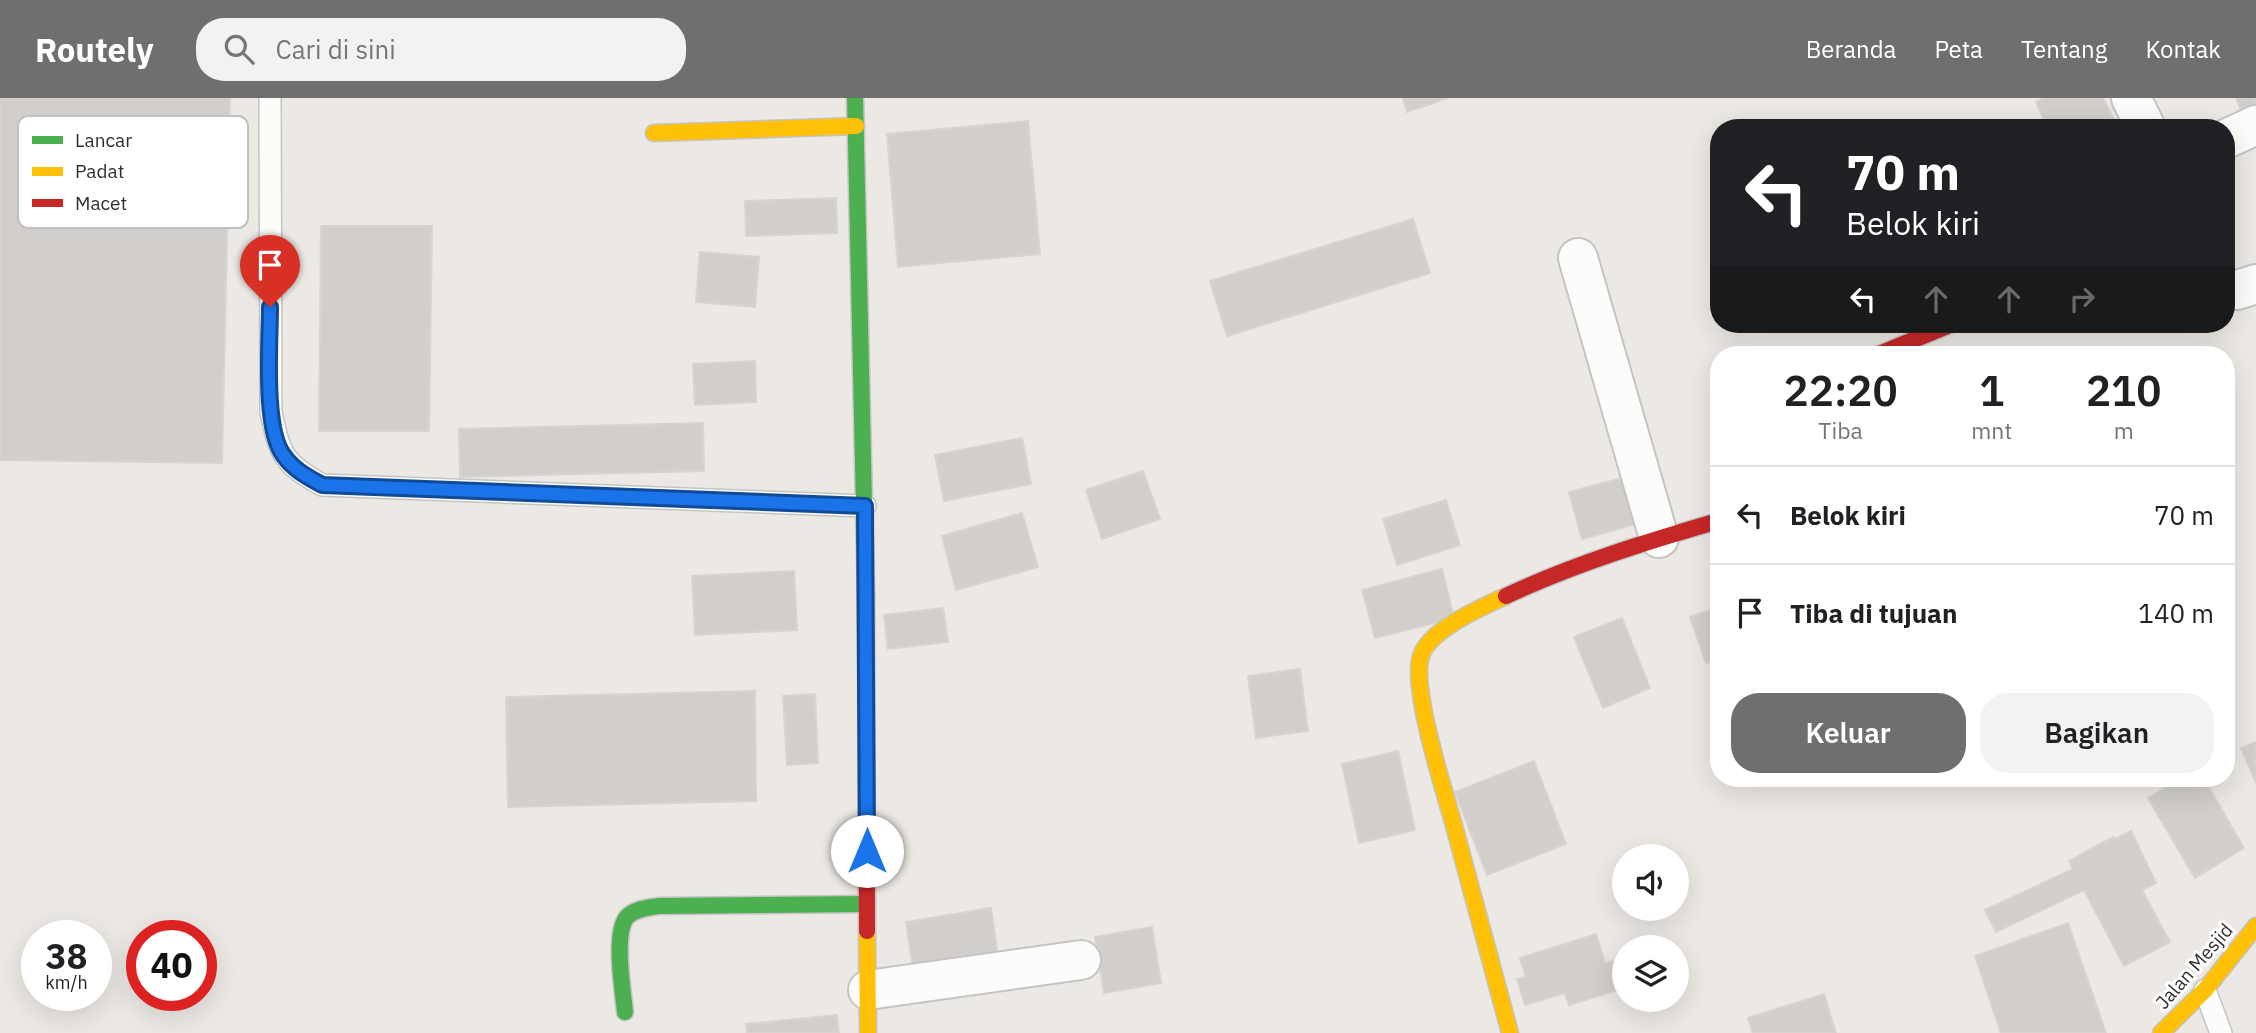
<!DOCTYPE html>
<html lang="id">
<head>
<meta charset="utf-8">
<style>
	body { margin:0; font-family:"IBM Plex Sans",sans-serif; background:#f2f2f2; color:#202124; height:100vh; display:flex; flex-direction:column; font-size:26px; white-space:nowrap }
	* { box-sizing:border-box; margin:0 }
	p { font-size:23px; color:#757577 }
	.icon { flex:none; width:38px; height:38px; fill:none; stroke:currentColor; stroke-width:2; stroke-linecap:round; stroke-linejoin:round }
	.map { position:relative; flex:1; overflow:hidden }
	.drawer { position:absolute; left:1710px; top:248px; width:525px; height:441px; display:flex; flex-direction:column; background:#fff; border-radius:28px; box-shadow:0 7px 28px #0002 }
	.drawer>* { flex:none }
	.guide { position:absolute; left:1710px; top:21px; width:525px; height:214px; border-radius:28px; box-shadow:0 7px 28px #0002; background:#202124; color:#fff; overflow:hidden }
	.buttons { position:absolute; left:1612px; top:746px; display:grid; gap:14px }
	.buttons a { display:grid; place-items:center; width:77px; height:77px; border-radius:50%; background:#fff; box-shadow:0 7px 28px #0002; font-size:35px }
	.speed { position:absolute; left:21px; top:822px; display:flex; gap:14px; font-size:35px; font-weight:700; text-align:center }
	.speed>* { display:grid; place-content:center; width:91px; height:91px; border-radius:50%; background:#fff; box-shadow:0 7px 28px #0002; line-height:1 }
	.speed small { font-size:18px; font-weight:400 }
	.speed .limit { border:10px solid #d22; background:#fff; color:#111 }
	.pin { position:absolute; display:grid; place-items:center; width:60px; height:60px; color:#fff; margin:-72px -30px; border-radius:50% 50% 50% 0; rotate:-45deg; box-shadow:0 0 7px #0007 }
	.pin .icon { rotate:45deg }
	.me { position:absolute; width:77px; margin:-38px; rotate:0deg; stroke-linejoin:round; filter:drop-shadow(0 0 5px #0008) }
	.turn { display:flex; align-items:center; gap:24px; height:147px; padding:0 21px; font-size:32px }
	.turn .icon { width:91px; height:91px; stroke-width:2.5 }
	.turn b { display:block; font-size:49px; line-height:60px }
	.lanes { display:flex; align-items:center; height:66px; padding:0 21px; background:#0003; justify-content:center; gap:35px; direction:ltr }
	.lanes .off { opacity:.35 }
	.eta { display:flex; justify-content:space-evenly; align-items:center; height:119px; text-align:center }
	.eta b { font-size:42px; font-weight:600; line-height:49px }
	.primary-button { display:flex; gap:14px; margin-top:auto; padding:14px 21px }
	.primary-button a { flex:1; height:80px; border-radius:28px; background:#706f6e; color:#fff; font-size:28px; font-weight:600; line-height:80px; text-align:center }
	.primary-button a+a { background:#f2f2f2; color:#202124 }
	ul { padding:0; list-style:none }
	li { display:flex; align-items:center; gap:21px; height:98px; padding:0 21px; border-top:2px solid #e0e0e0 }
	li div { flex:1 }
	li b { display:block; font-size:26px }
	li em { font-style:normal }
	header { display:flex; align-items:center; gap:42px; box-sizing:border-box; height:98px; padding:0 35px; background:#706f6e; color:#fff }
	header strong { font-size:33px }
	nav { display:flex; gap:38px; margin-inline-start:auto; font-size:24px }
	.search { width:490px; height:63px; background:#f2f2f2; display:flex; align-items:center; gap:18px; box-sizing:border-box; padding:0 24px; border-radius:28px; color:#757577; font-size:26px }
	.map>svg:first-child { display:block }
	.building { fill:#d1cecb; stroke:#d7d4d0; stroke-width:2 }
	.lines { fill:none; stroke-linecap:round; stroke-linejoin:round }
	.lane-casing { stroke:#c5c4c5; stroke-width:24 }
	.street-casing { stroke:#c5c4c5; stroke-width:42 }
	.fast-casing { stroke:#c5c4c5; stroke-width:19 }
	.slow-casing { stroke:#c5c4c5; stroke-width:19 }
	.jam-casing { stroke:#c5c4c5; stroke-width:19 }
	.lane { stroke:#fcfcfb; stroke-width:21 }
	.street { stroke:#fcfcfb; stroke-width:38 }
	.fast { stroke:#4caf50; stroke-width:16 }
	.slow { stroke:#ffc107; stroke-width:16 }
	.jam { stroke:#c62828; stroke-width:16 }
	.route-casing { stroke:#114b97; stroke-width:18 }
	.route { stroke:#1a73e8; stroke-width:12 }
	.labels { text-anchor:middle; stroke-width:6; stroke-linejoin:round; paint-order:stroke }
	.street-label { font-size:19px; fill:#2e2e2e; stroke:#fff }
	.key { fill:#fff; stroke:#c0c0c0; stroke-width:2 }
	.key-label { font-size:19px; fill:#2e2e2e }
</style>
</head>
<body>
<header>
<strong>Routely</strong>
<div class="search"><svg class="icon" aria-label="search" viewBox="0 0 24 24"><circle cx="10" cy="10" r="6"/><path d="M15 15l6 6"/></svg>Cari di sini</div>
<nav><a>Beranda</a><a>Peta</a><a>Tentang</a><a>Kontak</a></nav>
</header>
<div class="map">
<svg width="2256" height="935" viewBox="0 0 2256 935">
	<rect width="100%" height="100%" fill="#ece8e4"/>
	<!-- building -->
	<path class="building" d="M0 0H230L222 365 0 362Z
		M1403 0H1448L1407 14Z
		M2044 0H2103L2114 22 2099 30H2048L2036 4Z
		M2236 0H2256V5L2241 12Z
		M1028 23 1040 156 898 169 887 36Z
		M836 100 837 135 746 138 745 103Z
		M1413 121 1430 175 1227 238 1210 183Z
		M321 128H432L429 333H319Z
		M700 154 759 159 755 209 696 204Z
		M755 263 756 304 695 307 693 266Z
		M703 325 704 373 460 379 459 331Z
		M1022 340 1031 386 944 403 935 357Z
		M1143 373 1160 421 1102 441 1086 392Z
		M1630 378 1643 424 1582 441 1569 394Z
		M1446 402 1460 447 1397 467 1383 421Z
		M1022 415 1038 469 956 492 942 438Z
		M1442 471 1454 520 1375 540 1362 492Z
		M794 473 797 532 695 537 692 478Z
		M1718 509V561L1706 565 1690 519Z
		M943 510 948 544 888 551 884 517Z
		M1622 520 1650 590 1603 610 1574 539Z
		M1300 571 1308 633 1256 640 1248 578Z
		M755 593 756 703 508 709 506 599Z
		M815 596 818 665 787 667 783 598Z
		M2256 644V685L2241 650Z
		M1398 653 1415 732 1359 745 1342 666Z
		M1534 663 1566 746 1487 777 1455 694Z
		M2180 681H2204L2244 750 2195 780 2148 700Z
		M2131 733 2156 785 2142 792 2170 844 2124 868 2084 792 1996 834 1985 812 2073 771 2069 763 2113 739 2115 741Z
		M991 810 998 858 913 871 906 824Z
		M2068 825 2106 935H2001L1975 858Z
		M1152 829 1161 885 1104 895 1095 839Z
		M1596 836 1605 865 1617 862 1624 890 1569 907 1565 895 1525 907 1517 881 1526 879 1520 860Z
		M1824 896 1836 935H1753L1748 920Z
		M837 917 839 935H747L746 926Z"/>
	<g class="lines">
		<!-- lane casing -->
		<g class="lane-casing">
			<path id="lane" d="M270 0 271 314C280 357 283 365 322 387L865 408
				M2205 892 2221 935"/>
		</g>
		<!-- street casing -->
		<g class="street-casing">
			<path id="street" d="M2131 0 2146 30
				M2226 41 2256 27
				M1578 160 1659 440
				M2226 190 2237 192 2256 186
				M868 892 1081 862"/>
		</g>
		<!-- fast casing -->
		<g class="fast-casing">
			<path id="fast" d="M855 0 866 498
				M625 914C623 893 613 835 627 819 634 811 648 810 658 808L867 806"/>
		</g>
		<!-- slow casing -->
		<g class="slow-casing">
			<path id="slow" d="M654 35 856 28
				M1506 498C1482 509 1429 532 1421 558 1411 589 1443 689 1453 724 1472 794 1491 865 1510 935
				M867 833 868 935
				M2161 935 2205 892 2256 828"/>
		</g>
		<!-- jam casing -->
		<g class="jam-casing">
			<path id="jam" d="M1877 257 1952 226
				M866 498 867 833
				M1506 498C1574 466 1646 444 1718 423"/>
		</g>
		<!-- lane -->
		<use href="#lane" class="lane"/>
		<!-- street -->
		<use href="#street" class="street"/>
		<!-- fast -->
		<use href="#fast" class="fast"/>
		<!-- slow -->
		<use href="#slow" class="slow"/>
		<!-- jam -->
		<use href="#jam" class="jam"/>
	</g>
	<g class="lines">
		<!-- route casing -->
		<g class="route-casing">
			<path id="route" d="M270 209C270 244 263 332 284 358 294 372 308 379 322 387L865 408 867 753"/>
		</g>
		<!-- route -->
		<use href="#route" class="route"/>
	</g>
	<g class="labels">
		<!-- street labels -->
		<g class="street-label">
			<text transform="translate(2194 868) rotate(-49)" y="7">Jalan Mesjid</text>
		</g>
	</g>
	<!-- legend -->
	<rect x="18" y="18" width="230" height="112" rx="10" class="key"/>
	<rect x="32" y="38" width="31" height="8" fill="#4caf50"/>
	<rect x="32" y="69" width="31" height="9" fill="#ffc107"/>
	<rect x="32" y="101" width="31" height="8" fill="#c62828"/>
	<g class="key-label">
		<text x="75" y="49">Lancar</text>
		<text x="75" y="80">Padat</text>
		<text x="75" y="112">Macet</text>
	</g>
</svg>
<div class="buttons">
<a><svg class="icon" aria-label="sound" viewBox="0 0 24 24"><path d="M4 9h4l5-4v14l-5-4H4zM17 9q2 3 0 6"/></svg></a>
<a><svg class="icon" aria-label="layers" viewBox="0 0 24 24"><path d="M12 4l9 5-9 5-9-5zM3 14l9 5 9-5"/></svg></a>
</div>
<div class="speed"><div>38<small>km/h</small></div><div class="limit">40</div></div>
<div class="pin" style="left:270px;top:209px;background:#d93025"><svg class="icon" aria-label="arrive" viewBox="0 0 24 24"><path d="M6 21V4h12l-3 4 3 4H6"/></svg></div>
<svg class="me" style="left:867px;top:753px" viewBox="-20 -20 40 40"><circle r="19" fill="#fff"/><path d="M0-13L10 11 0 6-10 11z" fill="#1a73e8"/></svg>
<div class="guide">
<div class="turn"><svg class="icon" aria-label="left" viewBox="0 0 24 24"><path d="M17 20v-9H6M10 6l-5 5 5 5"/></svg><div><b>70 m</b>Belok kiri</div></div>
<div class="lanes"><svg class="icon" aria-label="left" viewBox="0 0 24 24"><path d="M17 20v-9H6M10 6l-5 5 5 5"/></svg><svg class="icon off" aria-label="ahead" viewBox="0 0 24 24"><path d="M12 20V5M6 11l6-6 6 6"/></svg><svg class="icon off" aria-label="ahead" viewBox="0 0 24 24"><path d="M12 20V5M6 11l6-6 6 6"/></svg><svg class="icon off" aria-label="right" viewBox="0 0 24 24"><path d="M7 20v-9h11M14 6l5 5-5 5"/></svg></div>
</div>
<section class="drawer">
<div class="eta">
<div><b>22:20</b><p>Tiba</p></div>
<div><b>1</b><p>mnt</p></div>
<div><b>210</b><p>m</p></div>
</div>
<ul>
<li><svg class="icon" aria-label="left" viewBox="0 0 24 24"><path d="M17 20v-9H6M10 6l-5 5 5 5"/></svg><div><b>Belok kiri</b></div><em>70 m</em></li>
<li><svg class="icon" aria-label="arrive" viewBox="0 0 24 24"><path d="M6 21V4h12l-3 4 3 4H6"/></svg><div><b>Tiba di tujuan</b></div><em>140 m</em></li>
</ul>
<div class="primary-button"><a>Keluar</a><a>Bagikan</a></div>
</section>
</div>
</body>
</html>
